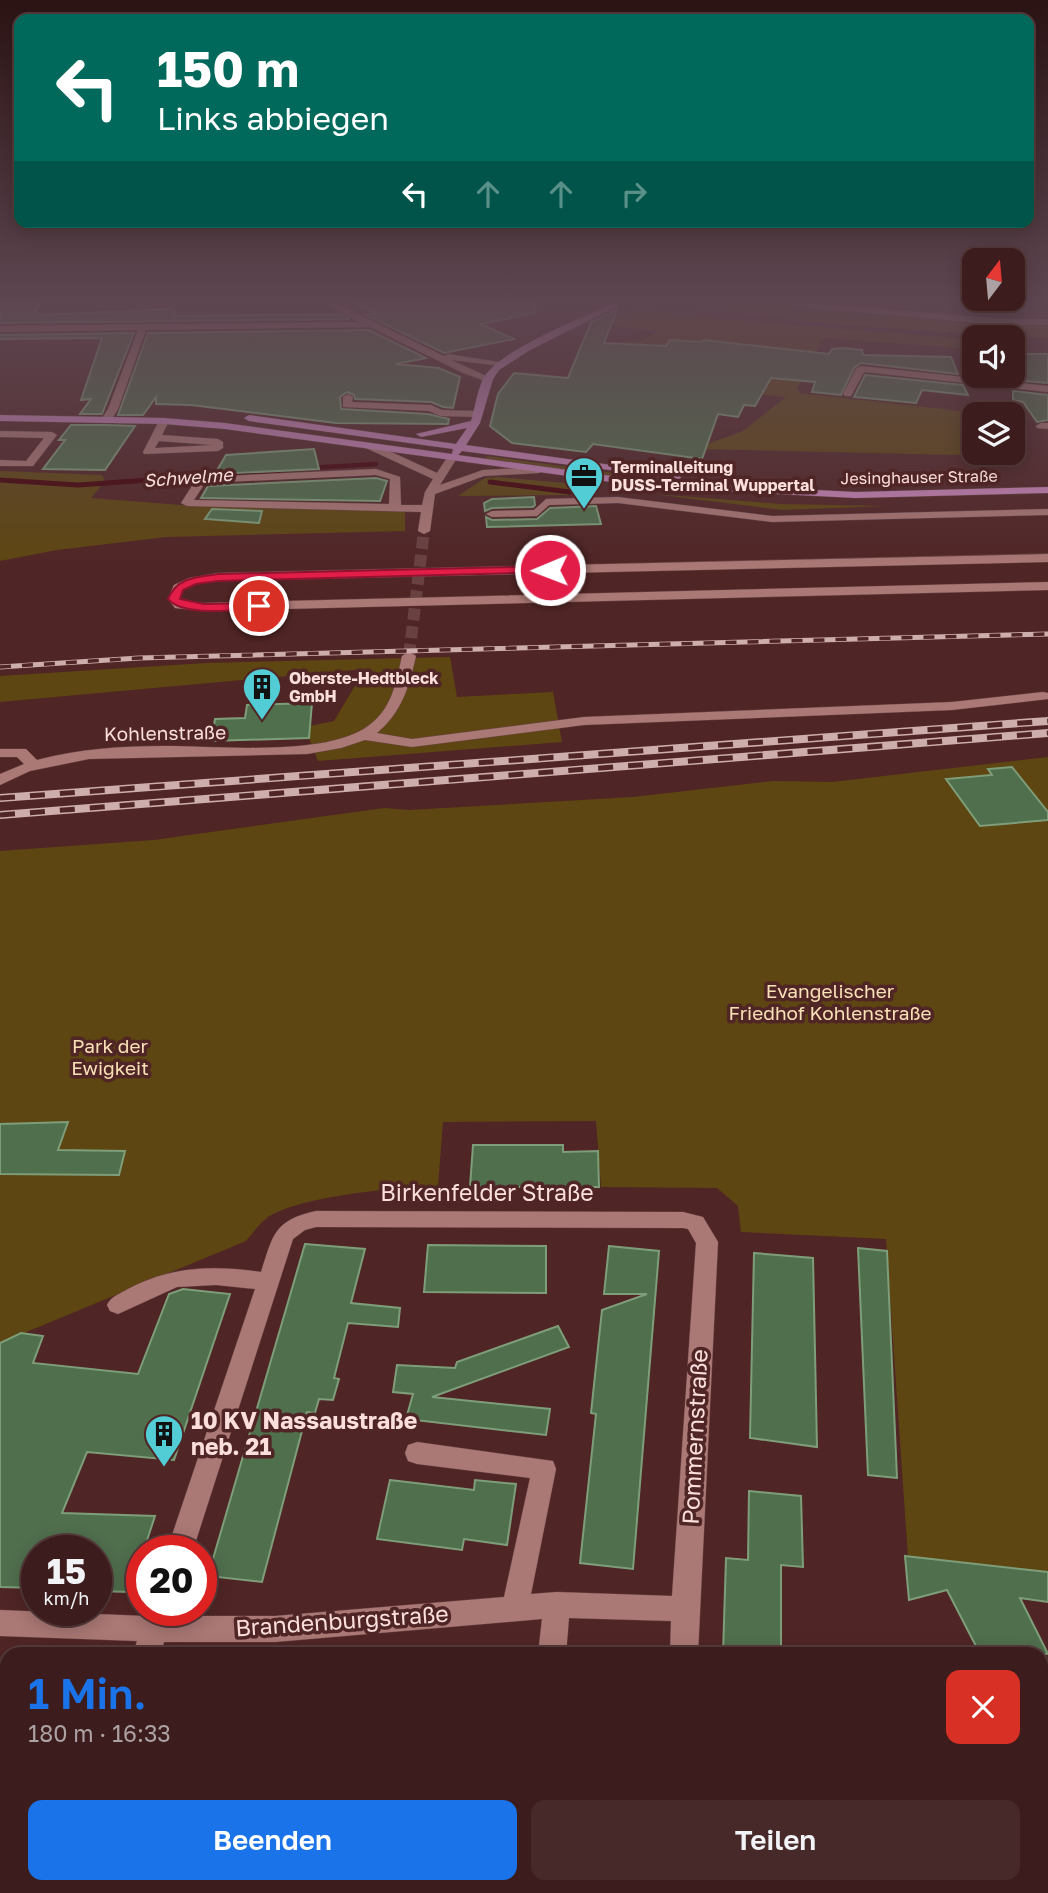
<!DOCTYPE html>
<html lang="de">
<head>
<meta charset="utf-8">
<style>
	body { margin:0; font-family:"Golos Text",sans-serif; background:#472929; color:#f1f3f6; height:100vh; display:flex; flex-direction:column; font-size:26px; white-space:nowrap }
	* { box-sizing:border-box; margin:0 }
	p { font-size:23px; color:#aca1a3 }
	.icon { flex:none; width:38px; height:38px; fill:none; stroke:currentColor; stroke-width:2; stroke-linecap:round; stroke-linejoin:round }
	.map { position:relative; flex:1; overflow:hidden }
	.drawer { position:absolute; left:0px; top:1647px; width:1048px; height:247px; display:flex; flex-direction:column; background:#3c1c1c; border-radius:21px 21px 0 0; box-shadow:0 4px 18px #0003,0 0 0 2px #553a3b }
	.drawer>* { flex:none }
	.top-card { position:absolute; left:14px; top:14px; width:1020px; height:214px; border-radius:14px; box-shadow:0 4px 18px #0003,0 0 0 2px #553a3b; background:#00695c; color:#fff; overflow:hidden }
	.needle { width:46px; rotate:16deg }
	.fabs { position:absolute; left:962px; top:248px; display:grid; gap:14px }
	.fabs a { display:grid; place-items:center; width:63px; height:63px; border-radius:14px; background:#3c1c1c; box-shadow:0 4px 18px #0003,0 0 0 2px #553a3b; font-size:35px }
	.speed { position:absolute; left:21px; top:1535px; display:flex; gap:14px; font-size:35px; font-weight:700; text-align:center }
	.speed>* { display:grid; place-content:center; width:91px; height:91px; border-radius:50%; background:#3c1c1c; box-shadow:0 4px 18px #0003,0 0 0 2px #553a3b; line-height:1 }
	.speed small { font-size:18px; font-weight:400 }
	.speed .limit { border:10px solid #d22; background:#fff; color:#111 }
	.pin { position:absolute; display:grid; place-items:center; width:60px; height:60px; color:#fff; margin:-30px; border:4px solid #fff; border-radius:50%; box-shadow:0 2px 7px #0007 }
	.me { position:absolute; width:77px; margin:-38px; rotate:269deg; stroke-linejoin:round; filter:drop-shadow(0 0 5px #0008) }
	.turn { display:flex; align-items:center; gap:24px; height:147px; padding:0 28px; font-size:32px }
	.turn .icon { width:91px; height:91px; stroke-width:2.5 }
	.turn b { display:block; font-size:49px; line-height:60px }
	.lanes { display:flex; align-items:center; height:66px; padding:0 28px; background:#0003; justify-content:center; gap:35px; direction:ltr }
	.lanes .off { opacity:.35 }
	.round { display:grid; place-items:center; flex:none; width:74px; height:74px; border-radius:14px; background:#472929 }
	.overview { display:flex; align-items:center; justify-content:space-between; height:119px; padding:0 28px }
	h1 { font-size:42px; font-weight:600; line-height:52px; color:#1a73e8 }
	.primary-button { display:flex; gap:14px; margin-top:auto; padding:14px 28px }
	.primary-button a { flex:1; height:80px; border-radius:14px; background:#1a73e8; color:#fff; font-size:28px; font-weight:600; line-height:80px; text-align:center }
	.primary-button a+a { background:#472929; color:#f1f3f6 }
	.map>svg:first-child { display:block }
	.green { fill:#5e4612 }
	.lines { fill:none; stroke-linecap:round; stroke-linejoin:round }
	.stream-far1 { stroke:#440209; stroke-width:4.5 }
	.stream { stroke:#440209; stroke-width:5 }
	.building { fill:#506f4d; stroke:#7e9e7a; stroke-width:2 }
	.minor-tunnel { stroke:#6a4141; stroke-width:12; stroke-dasharray:12 6; stroke-linecap:butt }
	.minor-casing { stroke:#674343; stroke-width:1 }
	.major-casing { stroke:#674343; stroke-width:1 }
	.minor { fill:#aa7875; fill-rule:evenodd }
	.major { fill:#c986ba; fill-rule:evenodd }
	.rail-far1-casing { stroke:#ceaeac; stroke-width:5 }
	.rail-casing { stroke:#ceaeac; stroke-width:8 }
	.rail-far1 { stroke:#502525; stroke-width:3.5; stroke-dasharray:11; stroke-linecap:butt }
	.rail { stroke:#502525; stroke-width:5; stroke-dasharray:15; stroke-linecap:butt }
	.route { fill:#e11d48; stroke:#92132f; stroke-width:2 }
	.labels { text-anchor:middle; stroke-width:7; stroke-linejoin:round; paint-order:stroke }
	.far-poi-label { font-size:16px; font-weight:bold; fill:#fcdfdd; stroke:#502525; text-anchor:start }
	.far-street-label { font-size:16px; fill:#fcdfdd; stroke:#502525 }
	.far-water-label { font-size:18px; font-style:italic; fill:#f8dddb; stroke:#502525 }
	.street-label { font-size:19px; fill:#fcdfdd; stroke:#502525 }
	.park-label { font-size:19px; fill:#f9e1b7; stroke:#502525 }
	.near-street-label { font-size:23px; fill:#fcdfdd; stroke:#502525 }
	.near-poi-label { font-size:23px; font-weight:bold; fill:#fcdfdd; stroke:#502525; text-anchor:start }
</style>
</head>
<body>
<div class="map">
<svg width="1048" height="1893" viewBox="0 0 1048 1893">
	<rect width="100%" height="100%" fill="#502525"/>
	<!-- green -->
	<path class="green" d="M659 303H747L990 325 1048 326V338L840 325Z
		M639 307 704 317 975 340V349L824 338 797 388 799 393 996 415H975V453H1004L1001 456 694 449 743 431 786 397 647 382 615 351 620 342H637L660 331 599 325Z
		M487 456 687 483 689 484 643 481 484 460Z
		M0 471 102 475 105 481 91 498 194 506 405 511V531L166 537 57 550 0 561Z
		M498 477 578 484 568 495 458 496 485 478Z
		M653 494 782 504 887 506 782 510Z
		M450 657 457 697 553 692 562 742 318 761 309 738 310 726 334 721 365 669 0 702V676L206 663Z
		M1048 757V1573L908 1557 886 1239 741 1232 738 1206 717 1188 601 1187 596 1121 443 1122 438 1186C399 1187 300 1196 268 1217 259 1224 253 1233 246 1241L0 1343V851L154 840 384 808 409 810 633 797 773 781 832 782Z"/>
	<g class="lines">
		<!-- stream-far1 -->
		<path class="stream-far1" d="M309 468 376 464
			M167 479 279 471"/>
		<!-- stream -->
		<path class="stream" d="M0 480 78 485 192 477
			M490 482 570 492"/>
	</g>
	<!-- building -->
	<path class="building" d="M0 303H40L35 313 42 315 170 309 175 311 173 316 340 314 350 319 0 323Z
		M354 303H535L536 313 481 324 514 339 444 353 364 314H377Z
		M617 310 604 343 666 346 670 340 702 342 703 340 829 354 832 349 843 348 862 350 863 355 951 357 958 374 861 363 854 368 841 395 812 392 815 382 771 378 755 406 744 405 738 417 718 414 702 459 593 444 586 452 512 443 490 426 498 394 514 373 568 378 591 322Z
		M369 330 426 358 396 364 439 368 460 377 453 408 443 407 431 402 355 399 354 395 347 392 340 397 341 409 428 414 449 419 448 424 336 423 191 405 156 404V397L143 415H118L148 333Z
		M134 333 102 414H80L91 399 81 400 102 338 0 339V335Z
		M1013 354H1048V383L1013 380Z
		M865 375 963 385 968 395 922 390 916 403 854 397Z
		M1013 391 1048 395V420L1037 422 1023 402 1013 400Z
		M71 425H106L135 426 105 470 43 469 65 440H59Z
		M314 449 319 469 215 474 226 455Z
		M376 478 387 481 380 501 201 498 208 486Z
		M534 497 535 505 533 507 492 508 485 511 484 503 492 499Z
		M596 506 601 524 487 527 486 517 492 520 537 519 550 508Z
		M212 509 262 511 259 523 205 519Z
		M312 703 309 738 211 741 215 719 245 718 247 705Z
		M1012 767 1048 812V820L980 826 946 779 992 775 988 769Z
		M68 1122 58 1150 125 1151 119 1175 0 1174V1124Z
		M473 1145H563V1152L598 1151 599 1187H470Z
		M305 1244 365 1249 351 1303 400 1308 398 1327 348 1323 334 1378 339 1379 333 1400 319 1399 315 1413 307 1412 262 1582 208 1576Z
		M428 1245 546 1246V1293L424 1292Z
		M609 1246 659 1251 633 1569 580 1563 596 1414 591 1413 602 1310 647 1294H604Z
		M858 1248 887 1251 897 1478 868 1475Z
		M754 1253 813 1258 817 1447 750 1438Z
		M183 1289 230 1294 174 1460 87 1452 62 1513 155 1516 130 1592 96 1591V1550H37V1588L0 1587V1343L21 1333 43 1336 33 1363 138 1374 169 1294Z
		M558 1326 569 1347 432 1397 550 1409 546 1435 406 1419 413 1394 393 1392 397 1365 455 1368 457 1362Z
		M390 1480 474 1490 475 1480 516 1484 507 1545 464 1539 462 1550 377 1539Z
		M749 1491 801 1496 803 1567 781 1565V1654H723L726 1558 748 1560Z
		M905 1556 1048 1572V1602L1020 1598 1048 1654H980L947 1590 909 1600Z"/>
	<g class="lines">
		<!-- minor-tunnel -->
		<path class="minor-tunnel" d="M409 656 424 531"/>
		<!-- minor casing -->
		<g class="minor-casing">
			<path id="minor" d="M325 303H335L444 356 448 354 506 363 501 366 451 360 493 379 488 382 463 373 370 327 146 330 118 409 110 422 106 423 101 420 108 409 138 330 0 332V326L360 322Z
				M776 303H808L1002 319H1048V325H1002L780 305Z
				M861 366 1048 386V392L864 372 851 396H845L843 394 856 369Z
				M348 394 353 397 352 402 431 405 442 410 477 411 482 414 477 417 440 416 429 411 343 407V397Z
				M164 418 169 421 162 435 218 439 223 442V448L218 451 144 454 143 452 159 421ZM159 441 213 445 155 448Z
				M1041 423H1048V429L1037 428 1036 426Z
				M0 431 52 432 57 435 33 466H0V460L26 461 44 438 0 437Z
				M366 444H374L437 473 448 456H456L457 458 440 485 483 470 539 467 544 470 539 473 484 476 435 494 430 531 424 534 418 531 421 512 187 506 181 503 197 478 201 477 376 469 400 477 401 505H422L425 492 433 479 366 448ZM376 475 390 479 389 504 194 500 205 483Z
				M618 497 772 516 1048 509V515L772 522 618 503 549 505 537 516 492 517 486 514 492 511 534 510 546 499Z
				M1048 554V562L218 581 196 584 183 590 180 599 183 602 204 603 1048 582V590L204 611 175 608 168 599 174 585 189 578 218 573Z
				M409 652 416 656C409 687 402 712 377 733L412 739 584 717 952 702 1043 692 1048 693V699L952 710 584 725 412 747 365 740 341 748 307 754 89 759 30 771 0 785V774L24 764 17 757H0V749H26L37 760C78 749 121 746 164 746 217 746 326 757 368 726 392 709 396 683 402 656Z
				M316 1211 683 1212 703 1217 718 1242 698 1654H670L671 1621 569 1618 566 1654H538L542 1619 275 1642H164L161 1654H133L137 1641 0 1636V1610L145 1616 147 1610H173L172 1616H275L504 1597 530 1478 417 1464 408 1461 405 1453 408 1445 417 1442 553 1461 556 1469 531 1594 557 1592 672 1596 696 1243 688 1229 683 1228 316 1227 305 1230 293 1239 193 1550H167L255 1289 216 1285 177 1287 118 1314 110 1311 107 1305C111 1296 120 1294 128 1289 172 1266 212 1265 261 1272 273 1235 274 1220 316 1211Z
				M1048 1858V1889L1041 1891 1031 1887 1029 1893H983L986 1886H1041V1860Z
				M69 1886H100V1893H68Z
				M667 1886H697L698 1893H666Z"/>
		</g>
		<!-- major casing -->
		<g class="major-casing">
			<path id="major" d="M614 303H624L530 350 499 370 493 379 480 423 466 445 676 474 681 477 680 479 462 451 458 455 655 482 856 492 1048 487V493L856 498 655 488 225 429 164 424 0 421V415L164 418 225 423 452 454 453 449 249 421 244 418 249 415 456 444 467 428 421 437 416 434 471 421C475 408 477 392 483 379 497 351 584 317 614 303Z"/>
		</g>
		<!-- minor -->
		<use href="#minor" class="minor"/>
		<!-- major -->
		<use href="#major" class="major"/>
		<!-- rail-far1 casing -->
		<g class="rail-far1-casing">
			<path id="rail-far1" d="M0 667 139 658 1048 634"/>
		</g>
		<!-- rail casing -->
		<g class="rail-casing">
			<path id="rail" d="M0 798 1048 721
				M0 815 1048 733"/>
		</g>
		<!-- rail-far1 -->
		<use href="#rail-far1" class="rail-far1"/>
		<!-- rail -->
		<use href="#rail" class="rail"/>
	</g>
	<!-- sky -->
	<linearGradient id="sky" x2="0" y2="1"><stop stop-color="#2c1414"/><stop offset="0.53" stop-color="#5e4651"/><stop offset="1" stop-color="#5e4651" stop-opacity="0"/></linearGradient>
	<rect width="1048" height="568" fill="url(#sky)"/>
	<!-- route -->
	<path class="route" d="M550 566 555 570 554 572 218 581 196 584 183 590 180 599 204 604 263 603 265 606 259 609C236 610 183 617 168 599 177 577 197 577 218 574Z"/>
	<!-- icons -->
	<defs>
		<g id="office-pin" transform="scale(2.0125)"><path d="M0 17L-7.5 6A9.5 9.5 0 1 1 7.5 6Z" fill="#52ccd5" stroke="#502525"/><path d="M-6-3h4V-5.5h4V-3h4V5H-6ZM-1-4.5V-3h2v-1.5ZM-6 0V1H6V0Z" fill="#111"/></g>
		<g id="building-pin" transform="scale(2.0125)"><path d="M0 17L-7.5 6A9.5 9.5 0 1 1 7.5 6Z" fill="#52ccd5" stroke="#502525"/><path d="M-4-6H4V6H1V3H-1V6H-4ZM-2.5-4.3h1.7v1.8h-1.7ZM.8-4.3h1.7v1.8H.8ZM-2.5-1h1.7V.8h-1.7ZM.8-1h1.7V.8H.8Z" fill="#111"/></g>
	</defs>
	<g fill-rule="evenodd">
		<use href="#office-pin" x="584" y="476"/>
		<use href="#building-pin" x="262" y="687"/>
		<use href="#building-pin" x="164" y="1434"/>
	</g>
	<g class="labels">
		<!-- far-poi labels -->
		<g class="far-poi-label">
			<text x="611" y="473">Terminalleitung<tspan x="611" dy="18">DUSS-Terminal Wuppertal</tspan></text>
			<text x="289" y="684">Oberste-Hedtbleck<tspan x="289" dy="18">GmbH</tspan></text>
		</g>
		<!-- far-street labels -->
		<g class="far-street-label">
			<text transform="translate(919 477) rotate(-1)" y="6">Jesinghauser Straße</text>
		</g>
		<!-- far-water labels -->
		<g class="far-water-label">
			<text transform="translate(188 478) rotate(-4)" y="6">Schwelme</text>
		</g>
		<!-- street labels -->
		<g class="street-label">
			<text transform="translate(165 733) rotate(-1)" y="7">Kohlenstraße</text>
		</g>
		<!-- park labels -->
		<g class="park-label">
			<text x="830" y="998">Evangelischer<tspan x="830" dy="22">Friedhof Kohlenstraße</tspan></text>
			<text x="110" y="1053">Park der<tspan x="110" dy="22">Ewigkeit</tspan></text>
		</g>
		<!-- near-street labels -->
		<g class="near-street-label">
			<text x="487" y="1201">Birkenfelder Straße</text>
			<text transform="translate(695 1437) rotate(-87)" y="8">Pommernstraße</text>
			<text transform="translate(342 1621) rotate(-4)" y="8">Brandenburgstraße</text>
		</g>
		<!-- near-poi labels -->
		<g class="near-poi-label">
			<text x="191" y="1429">10 KV Nassaustraße<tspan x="191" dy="26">neb. 21</tspan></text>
		</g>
	</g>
</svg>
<div class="fabs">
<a><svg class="needle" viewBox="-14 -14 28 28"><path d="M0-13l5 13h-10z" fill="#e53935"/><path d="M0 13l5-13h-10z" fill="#aca1a3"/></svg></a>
<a><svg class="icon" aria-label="sound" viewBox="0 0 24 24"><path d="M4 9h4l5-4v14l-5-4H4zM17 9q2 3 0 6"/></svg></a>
<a><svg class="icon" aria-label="layers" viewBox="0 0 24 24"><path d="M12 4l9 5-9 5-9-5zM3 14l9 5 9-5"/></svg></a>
</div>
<div class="speed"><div>15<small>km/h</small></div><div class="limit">20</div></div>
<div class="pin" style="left:259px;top:606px;background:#d93025"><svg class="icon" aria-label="arrive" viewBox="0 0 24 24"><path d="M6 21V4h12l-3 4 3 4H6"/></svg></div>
<svg class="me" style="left:550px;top:570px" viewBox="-20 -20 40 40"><circle r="17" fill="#e11d48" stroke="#fff" stroke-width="3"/><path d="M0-11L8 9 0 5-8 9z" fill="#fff"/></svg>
<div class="top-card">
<div class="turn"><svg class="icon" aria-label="left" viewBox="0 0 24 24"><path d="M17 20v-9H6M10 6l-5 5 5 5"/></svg><div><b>150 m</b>Links abbiegen</div></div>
<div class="lanes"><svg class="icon" aria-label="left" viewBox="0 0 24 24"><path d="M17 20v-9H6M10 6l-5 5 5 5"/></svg><svg class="icon off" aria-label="ahead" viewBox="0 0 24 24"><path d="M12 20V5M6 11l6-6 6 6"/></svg><svg class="icon off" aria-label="ahead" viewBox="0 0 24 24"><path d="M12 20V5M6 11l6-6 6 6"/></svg><svg class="icon off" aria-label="right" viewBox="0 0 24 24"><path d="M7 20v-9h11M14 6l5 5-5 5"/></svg></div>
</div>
<section class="drawer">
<div class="overview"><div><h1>1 Min.</h1><p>180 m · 16:33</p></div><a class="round" style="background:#d93025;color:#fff"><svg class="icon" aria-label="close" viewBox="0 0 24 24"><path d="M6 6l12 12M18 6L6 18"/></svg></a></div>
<div class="primary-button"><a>Beenden</a><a>Teilen</a></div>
</section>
</div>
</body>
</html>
